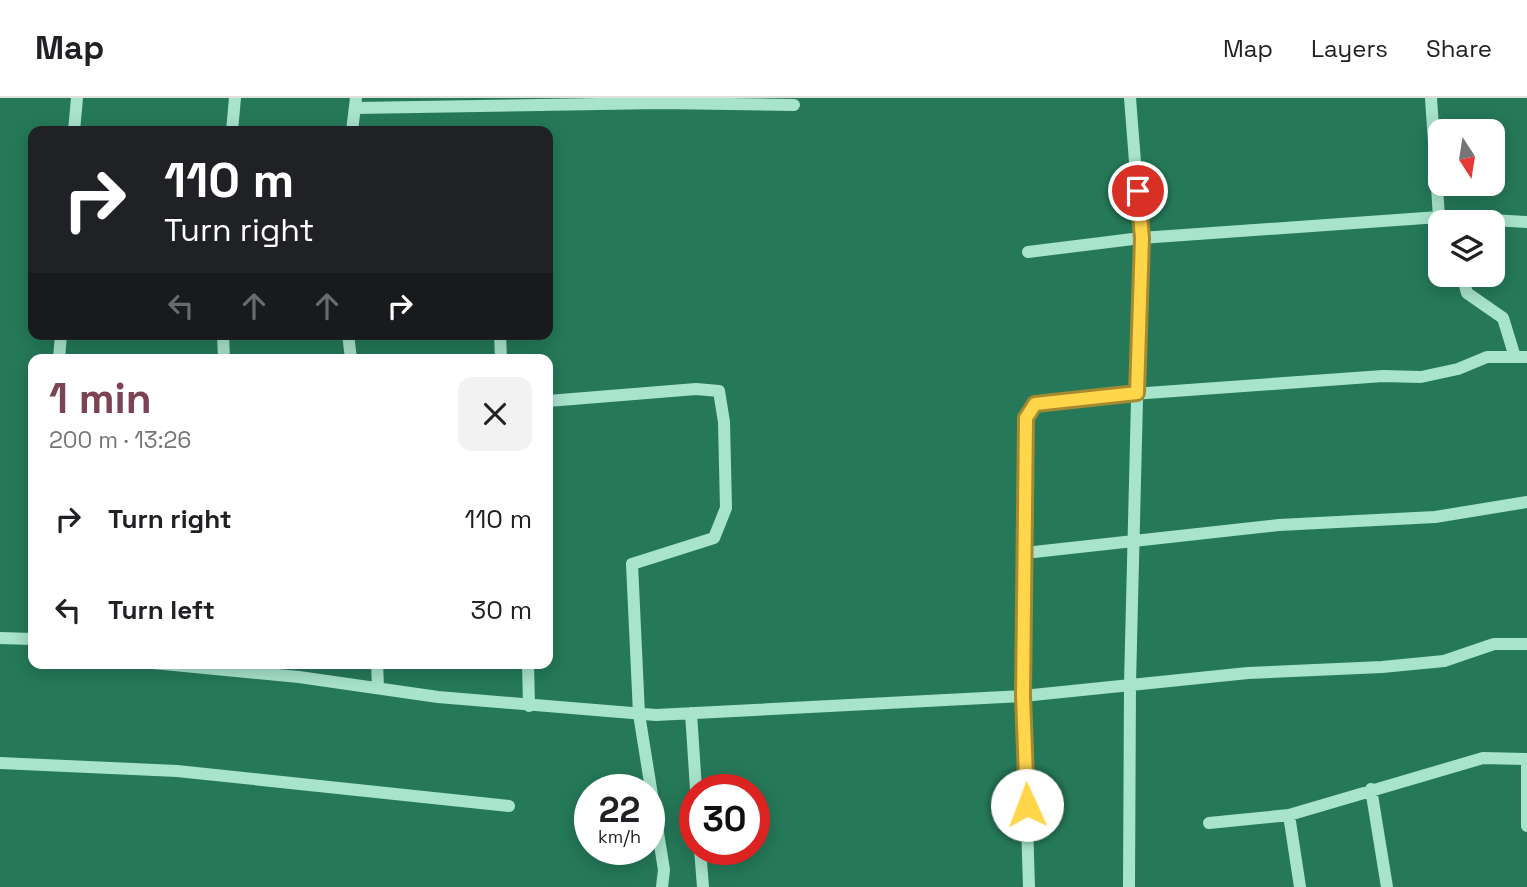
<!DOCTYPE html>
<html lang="en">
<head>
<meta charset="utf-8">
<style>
	body { margin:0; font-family:"Space Grotesk",sans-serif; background:#f2f2f2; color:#202124; height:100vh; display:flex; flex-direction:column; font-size:26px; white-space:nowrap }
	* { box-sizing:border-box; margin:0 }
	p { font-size:23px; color:#757577 }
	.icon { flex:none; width:38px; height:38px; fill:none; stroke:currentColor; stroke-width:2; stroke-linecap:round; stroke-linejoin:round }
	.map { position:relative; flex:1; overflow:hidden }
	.sheet { position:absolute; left:28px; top:256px; width:525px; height:315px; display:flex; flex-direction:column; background:#fff; border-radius:14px; box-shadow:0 4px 18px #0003 }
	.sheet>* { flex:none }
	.top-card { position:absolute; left:28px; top:28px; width:525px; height:214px; border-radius:14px; box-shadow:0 4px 18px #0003; background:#202124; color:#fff; overflow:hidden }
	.needle { width:46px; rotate:168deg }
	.fabs { position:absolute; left:1428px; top:21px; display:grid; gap:14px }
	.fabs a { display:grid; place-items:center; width:77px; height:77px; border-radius:14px; background:#fff; box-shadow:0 4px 18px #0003; font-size:35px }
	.speed { position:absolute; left:574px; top:676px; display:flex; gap:14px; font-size:35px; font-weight:700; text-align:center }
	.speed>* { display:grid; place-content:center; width:91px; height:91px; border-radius:50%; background:#fff; box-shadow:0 4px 18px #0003; line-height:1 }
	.speed small { font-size:18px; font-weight:400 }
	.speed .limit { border:10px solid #d22; background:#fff; color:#111 }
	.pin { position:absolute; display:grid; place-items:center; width:60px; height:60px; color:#fff; margin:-30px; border:4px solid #fff; border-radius:50%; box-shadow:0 2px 7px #0007 }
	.me { position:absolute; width:77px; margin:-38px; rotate:358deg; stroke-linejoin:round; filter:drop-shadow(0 0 5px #0008) }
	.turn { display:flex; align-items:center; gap:24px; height:147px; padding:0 21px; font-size:32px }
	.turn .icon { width:91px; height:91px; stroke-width:2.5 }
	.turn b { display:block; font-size:49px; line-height:60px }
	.lanes { display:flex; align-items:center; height:66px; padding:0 21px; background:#0003; justify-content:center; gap:35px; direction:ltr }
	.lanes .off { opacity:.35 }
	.round { display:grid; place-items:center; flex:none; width:74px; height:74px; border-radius:14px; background:#f2f2f2 }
	.summary { display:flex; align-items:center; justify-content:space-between; height:119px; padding:0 21px }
	h1 { font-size:42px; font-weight:700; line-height:52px; color:#7c4352 }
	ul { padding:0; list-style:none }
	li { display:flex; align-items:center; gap:21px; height:91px; padding:0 21px }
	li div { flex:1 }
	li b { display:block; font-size:26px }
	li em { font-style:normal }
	header { display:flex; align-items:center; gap:42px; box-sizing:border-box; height:98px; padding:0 35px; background:#fff; border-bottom:2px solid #e0e0e0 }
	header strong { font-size:33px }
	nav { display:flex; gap:38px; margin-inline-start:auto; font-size:24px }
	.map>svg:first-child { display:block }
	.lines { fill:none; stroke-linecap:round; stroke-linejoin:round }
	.minor { stroke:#a8e3cc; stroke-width:12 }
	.route-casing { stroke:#a68a30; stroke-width:18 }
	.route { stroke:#ffd54a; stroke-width:12 }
</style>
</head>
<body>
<header>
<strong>Map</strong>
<nav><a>Map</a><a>Layers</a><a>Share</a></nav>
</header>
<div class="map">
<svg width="1527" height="789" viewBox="0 0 1527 789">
	<rect width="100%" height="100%" fill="#257959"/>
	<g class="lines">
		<!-- minor -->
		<path class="minor" d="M1431 0 1439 119 1527 124
			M355 10 661 5 794 7
			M74 33 77 0
			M232 33 235 0
			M352 33 356 0
			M1028 154 1141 140 1439 119 1441 124
			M1462 177 1467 195 1503 220 1515 259
			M223 236 224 261
			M348 236 351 261
			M500 236 501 261
			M59 261 61 236
			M548 303 696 291 719 293 724 324 726 410 714 440 632 466 639 616 664 772 662 789
			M1025 455 1279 427 1435 419 1527 404
			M0 540 33 541
			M153 565 299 579 438 599 656 617 1023 598 1248 575 1382 569 1444 563 1494 546H1527
			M377 565 378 589
			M528 565 529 608
			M691 615 696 691
			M1527 661V728
			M0 665 177 673 509 708
			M1371 691 1387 789
			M1289 717 1300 789
			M1209 725 1289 717 1483 660 1525 661
			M700 751 703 789
			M1029 789 1023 598 1024 341 1026 320 1035 306 1063 301 1383 278 1421 279 1458 271 1487 259H1527
			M1129 789 1130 586 1141 140 1130 0"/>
	</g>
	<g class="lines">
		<!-- route casing -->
		<g class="route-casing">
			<path id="route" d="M1027 707 1023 598 1026 320 1035 306 1137 295 1142 140 1138 93"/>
		</g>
		<!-- route -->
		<use href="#route" class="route"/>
	</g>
</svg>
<div class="fabs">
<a><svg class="needle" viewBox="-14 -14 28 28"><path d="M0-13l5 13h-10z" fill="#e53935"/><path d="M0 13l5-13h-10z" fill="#757577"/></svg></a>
<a><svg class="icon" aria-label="layers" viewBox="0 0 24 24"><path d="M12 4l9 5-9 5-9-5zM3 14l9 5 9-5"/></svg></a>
</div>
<div class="speed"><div>22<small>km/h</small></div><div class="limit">30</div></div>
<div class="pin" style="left:1138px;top:93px;background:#d93025"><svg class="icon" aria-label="arrive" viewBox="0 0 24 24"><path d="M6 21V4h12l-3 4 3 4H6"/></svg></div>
<svg class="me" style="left:1027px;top:707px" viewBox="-20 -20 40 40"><circle r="19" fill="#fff"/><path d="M0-13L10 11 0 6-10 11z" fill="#ffd54a"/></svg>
<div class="top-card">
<div class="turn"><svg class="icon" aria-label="right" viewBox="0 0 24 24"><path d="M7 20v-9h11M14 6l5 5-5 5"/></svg><div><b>110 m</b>Turn right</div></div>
<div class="lanes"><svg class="icon off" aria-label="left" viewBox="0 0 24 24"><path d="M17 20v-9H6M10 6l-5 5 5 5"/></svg><svg class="icon off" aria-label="ahead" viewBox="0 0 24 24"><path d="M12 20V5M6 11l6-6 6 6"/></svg><svg class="icon off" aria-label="ahead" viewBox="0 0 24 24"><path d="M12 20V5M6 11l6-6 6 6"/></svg><svg class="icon" aria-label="right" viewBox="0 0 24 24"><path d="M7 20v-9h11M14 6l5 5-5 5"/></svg></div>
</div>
<section class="sheet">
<div class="summary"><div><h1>1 min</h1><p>200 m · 13:26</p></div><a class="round"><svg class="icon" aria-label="close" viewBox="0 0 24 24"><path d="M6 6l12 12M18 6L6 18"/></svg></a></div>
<ul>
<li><svg class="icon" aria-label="right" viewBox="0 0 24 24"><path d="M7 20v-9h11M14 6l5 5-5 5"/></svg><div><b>Turn right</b></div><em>110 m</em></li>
<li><svg class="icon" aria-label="left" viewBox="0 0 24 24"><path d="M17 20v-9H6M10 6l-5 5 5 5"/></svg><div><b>Turn left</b></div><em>30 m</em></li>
</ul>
</section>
</div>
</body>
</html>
